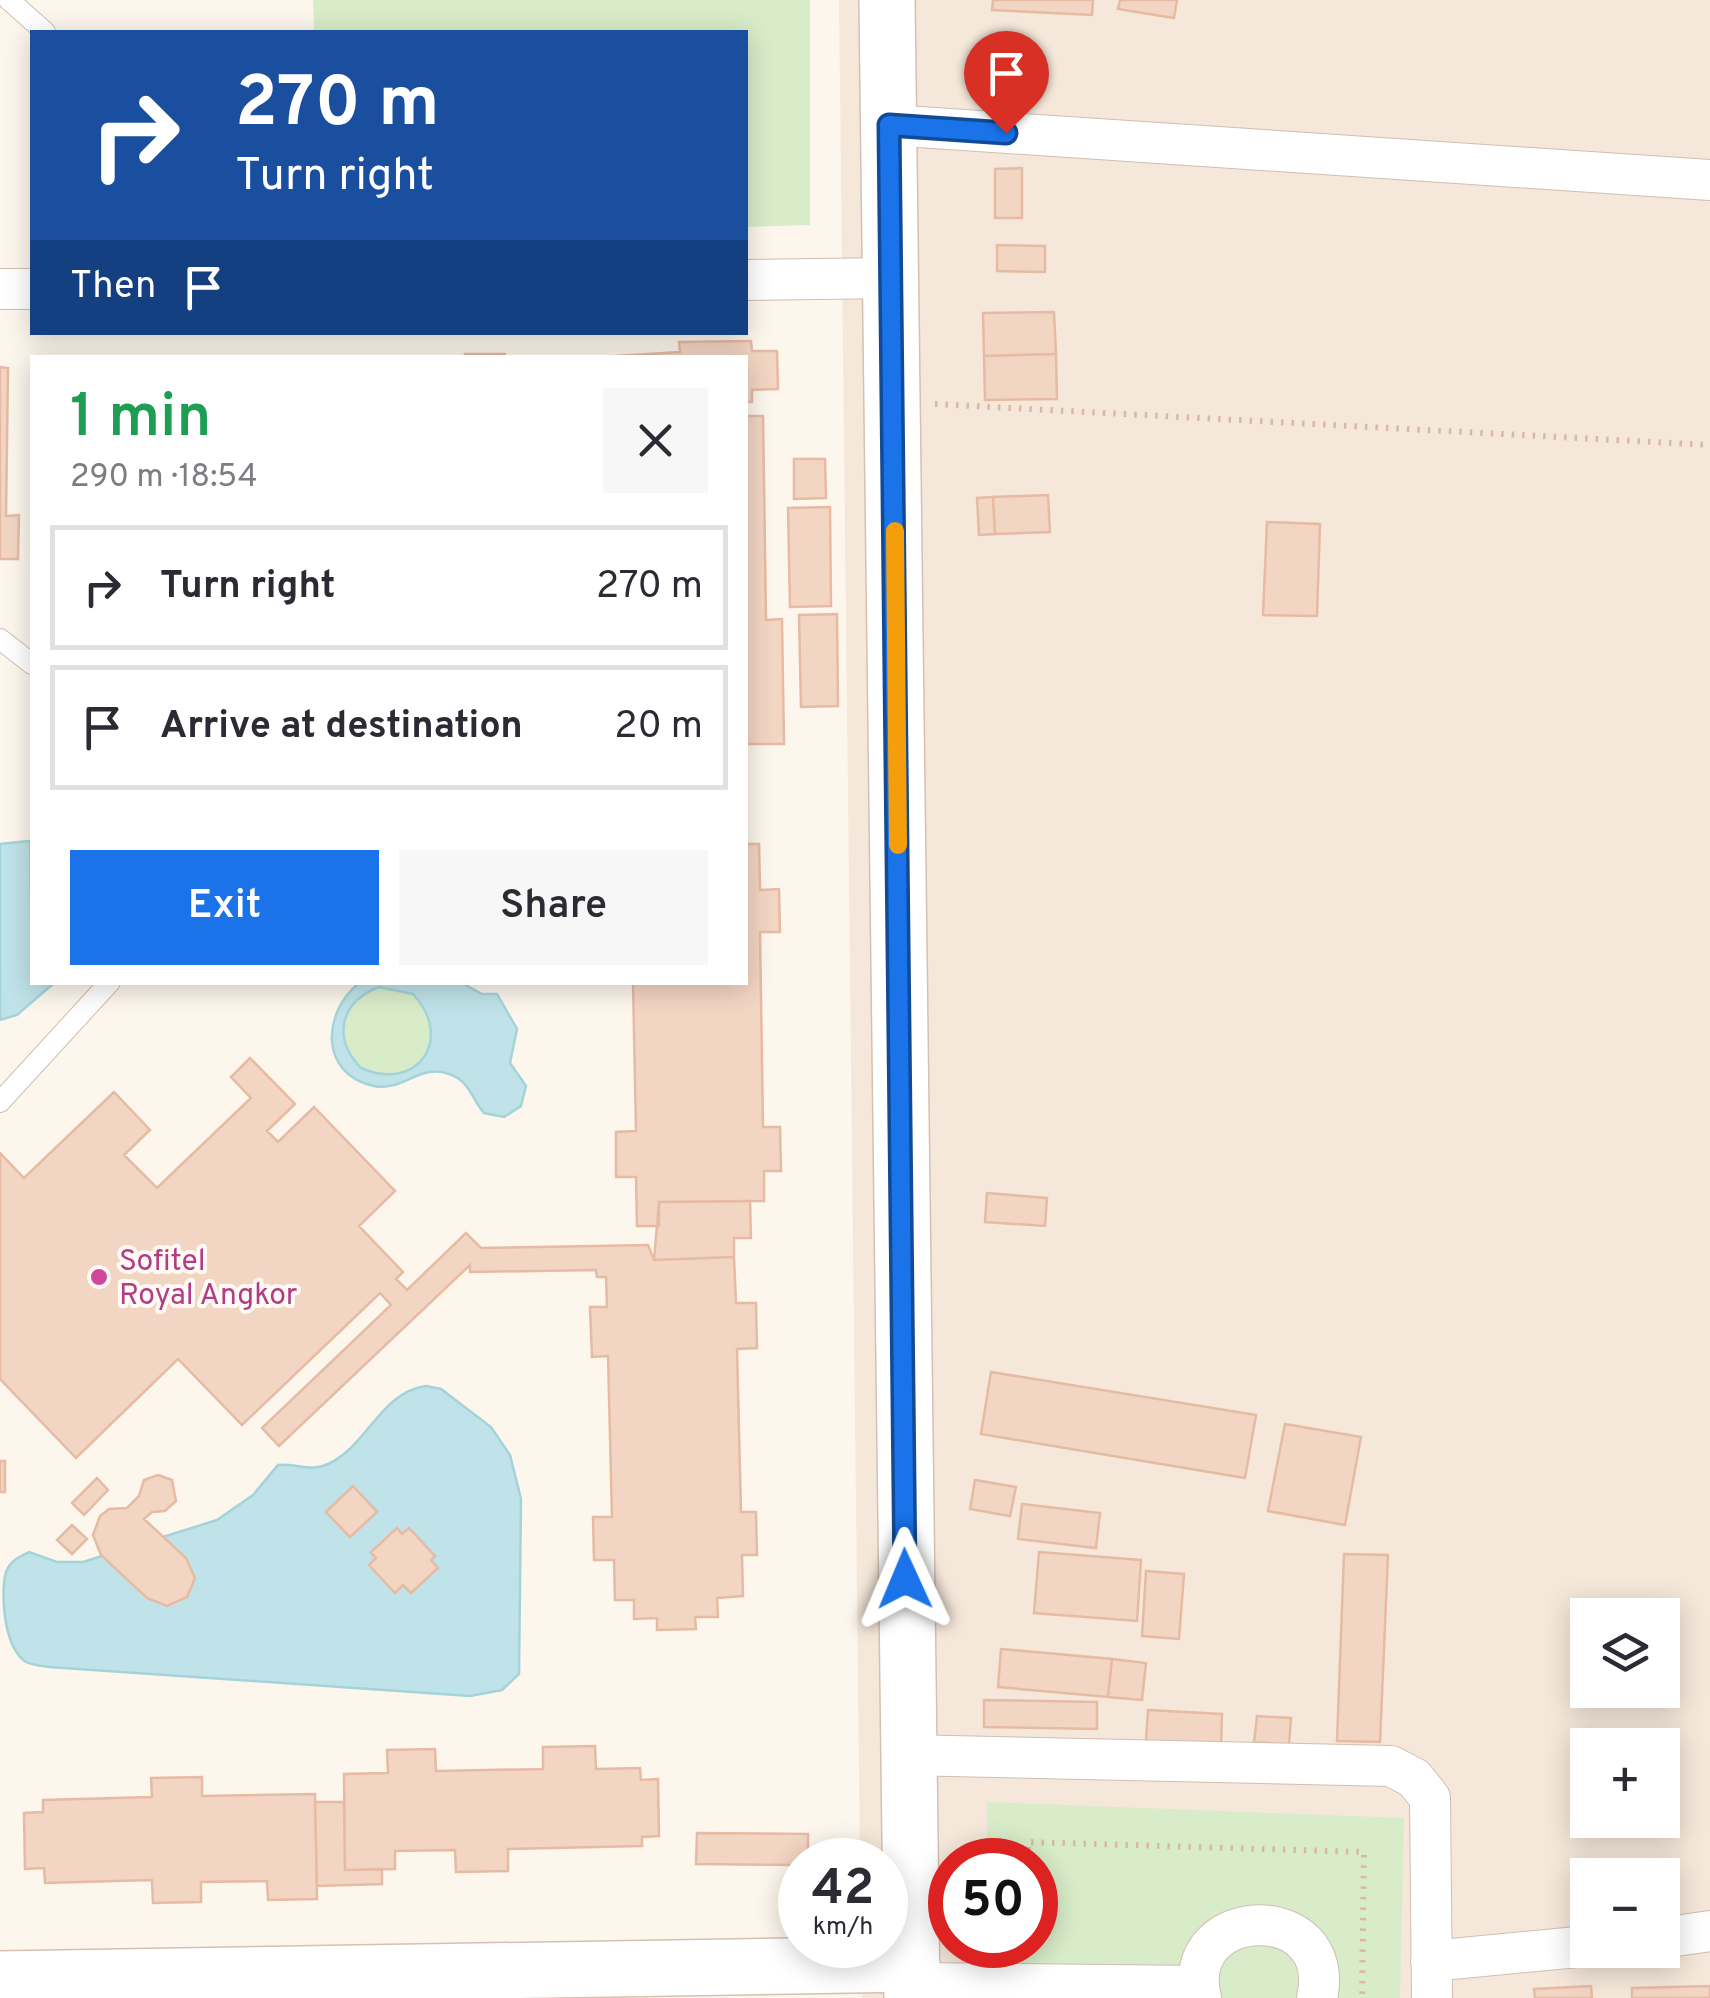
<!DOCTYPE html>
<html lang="en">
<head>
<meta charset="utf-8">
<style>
	body { margin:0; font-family:Overpass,sans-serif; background:#f7f7f7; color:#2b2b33; height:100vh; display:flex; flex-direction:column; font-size:38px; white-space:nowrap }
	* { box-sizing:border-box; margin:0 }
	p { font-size:32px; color:#7c7c81 }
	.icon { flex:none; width:55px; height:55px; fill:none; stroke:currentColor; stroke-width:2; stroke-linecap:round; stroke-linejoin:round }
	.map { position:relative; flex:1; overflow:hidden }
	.panel { position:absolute; left:30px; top:355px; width:718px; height:630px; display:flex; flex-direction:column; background:#fff; border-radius:0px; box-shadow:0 5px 25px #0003 }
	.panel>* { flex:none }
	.top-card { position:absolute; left:30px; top:30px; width:718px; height:305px; border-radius:0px; box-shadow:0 5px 25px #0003; background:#1a4fa0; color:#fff; overflow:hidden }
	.tools { position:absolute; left:1570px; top:1598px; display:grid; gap:20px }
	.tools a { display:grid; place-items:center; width:110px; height:110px; border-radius:0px; background:#fff; box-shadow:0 5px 25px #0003; font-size:50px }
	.speed { position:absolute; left:778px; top:1838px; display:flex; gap:20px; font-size:50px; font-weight:700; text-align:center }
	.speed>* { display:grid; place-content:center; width:130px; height:130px; border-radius:50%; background:#fff; box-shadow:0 5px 25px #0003; line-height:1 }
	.speed small { font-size:25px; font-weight:400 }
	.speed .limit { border:15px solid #d22; background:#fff; color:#111 }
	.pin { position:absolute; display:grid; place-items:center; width:85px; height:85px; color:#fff; margin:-102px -42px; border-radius:50% 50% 50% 0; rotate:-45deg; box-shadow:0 0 10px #0007 }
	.pin .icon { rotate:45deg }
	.me { position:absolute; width:110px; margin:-55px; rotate:359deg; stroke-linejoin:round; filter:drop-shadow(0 0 8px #0008) }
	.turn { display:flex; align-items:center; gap:35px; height:210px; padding:0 40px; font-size:45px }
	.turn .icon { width:130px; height:130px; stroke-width:2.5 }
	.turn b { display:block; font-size:70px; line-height:85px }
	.then { display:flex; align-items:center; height:95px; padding:0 40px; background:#0003; gap:20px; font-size:38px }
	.round { display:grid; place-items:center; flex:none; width:105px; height:105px; border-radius:0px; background:#f7f7f7 }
	.headline { display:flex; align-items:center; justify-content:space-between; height:170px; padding:0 40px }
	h1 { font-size:60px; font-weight:600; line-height:75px; color:#1e9e55 }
	.primary-button { display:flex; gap:20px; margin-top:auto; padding:20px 40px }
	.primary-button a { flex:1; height:115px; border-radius:0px; background:#1a73e8; color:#fff; font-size:40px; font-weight:600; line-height:115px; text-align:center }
	.primary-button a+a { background:#f7f7f7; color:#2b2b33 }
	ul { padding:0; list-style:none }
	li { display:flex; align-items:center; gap:30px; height:125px; margin:0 20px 15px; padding:0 20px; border:5px solid #e1e1e2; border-radius:0px }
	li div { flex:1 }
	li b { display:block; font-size:38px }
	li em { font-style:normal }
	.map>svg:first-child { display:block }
	.residential { fill:#f5e8da; fill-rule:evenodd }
	.green { fill:#d8ecc9 }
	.water { fill:#bfe3e8; stroke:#a5d3da; stroke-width:2.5; fill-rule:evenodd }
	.building { fill:#f3d5c3; stroke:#e6bba3; stroke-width:2.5 }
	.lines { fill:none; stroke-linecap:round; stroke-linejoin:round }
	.lane-casing { stroke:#d1beb0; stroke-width:22 }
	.street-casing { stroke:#d1beb0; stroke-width:42 }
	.secondary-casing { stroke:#d6c0b0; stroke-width:58 }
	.path { stroke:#d9b8a5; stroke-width:6; stroke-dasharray:2.5 8; stroke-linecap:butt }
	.lane { stroke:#fff; stroke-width:20 }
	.street { stroke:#fff; stroke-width:40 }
	.secondary { stroke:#fff; stroke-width:55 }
	.route-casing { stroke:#114b97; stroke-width:25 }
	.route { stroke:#1a73e8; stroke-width:18 }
	.slow { stroke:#f59e0b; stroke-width:18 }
	.hotel-dot { fill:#d1479c; stroke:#fffaf3; stroke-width:4 }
	.labels { text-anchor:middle; stroke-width:8; stroke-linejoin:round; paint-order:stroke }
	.hotel-label { font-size:30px; fill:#b23c85; stroke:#fffaf3; text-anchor:start }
</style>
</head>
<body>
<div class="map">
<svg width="1710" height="1998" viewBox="0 0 1710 1998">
	<rect width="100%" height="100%" fill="#fdf6ec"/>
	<!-- residential -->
	<path class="residential" d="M839 0H1710V1998H862L861 1945H885V1860H860ZM1588 1615H1662V1690H1588ZM1588 1745H1662V1820H1588ZM950 1860H1035V1945H950ZM1588 1875H1662V1950H1588Z"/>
	<!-- green -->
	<path class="green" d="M313 0H810V225L745 227V32H314Z
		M342 1031a45 45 0 1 1 90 0a45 45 0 1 1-90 0Z
		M987 1802 1404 1818 1400 1998H987V1945H1035V1860H987Z"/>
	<!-- water -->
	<path class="water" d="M30 841 32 982 54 983 17 1015 0 1020V844Z
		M359 983H462L482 994H497L517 1029 510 1063 526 1086 521 1106 504 1117 484 1113C471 1098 470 1081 449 1074 420 1063 403 1092 374 1086 319 1074 322 1013 359 983ZM379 987 413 994C455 1039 417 1093 361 1068 332 1038 340 1002 379 987Z
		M426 1386 441 1389 491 1427 510 1455 521 1499 519 1674 502 1690 470 1696 49 1667C42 1666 32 1665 26 1662 4 1648 0 1594 6 1572 11 1560 19 1557 29 1552L57 1562H83L217 1520 253 1495 278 1465C294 1463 308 1471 323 1466 365 1452 379 1392 426 1386ZM353 1487 377 1511 350 1537 326 1512ZM396 1529 435 1556 431 1560 438 1568 411 1593 371 1553Z"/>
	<!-- building -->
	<path class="building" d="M993 0H1093L1092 15 992 10Z
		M1120 0H1177L1174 18 1118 9Z
		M1022 168V218H995V169Z
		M997 245 1045 246V272L997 271Z
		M1054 312 1056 354 984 356 983 313Z
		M751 341 752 351H777L778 389 752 390V402H745V358H584L680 352 679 342Z
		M465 354H505V358H465Z
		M1056 354 1057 399 985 400 984 356Z
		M0 367 8 368 6 516 19 515 18 559H0Z
		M745 416H763L766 620 782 619 784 744H745Z
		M794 459H825L826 498 794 499Z
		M1048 495 1050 532 995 534 993 497Z
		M993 497 995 534 979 535 977 498Z
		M830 507 831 606 790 607 788 508Z
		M1267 522 1320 524 1317 616 1263 615Z
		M837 614 838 706 801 707 799 615Z
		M745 844H759L760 890 779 889 780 932H760L763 1127H780L781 1171H764V1201L659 1202V1226H637L636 1177H616V1132L636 1131 633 982H745Z
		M250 1058 295 1104 267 1131 278 1142 314 1107 395 1191 359 1226 403 1272 396 1279 407 1290 466 1233 481 1248 648 1245 654 1260 734 1257 736 1303H756L757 1348 737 1349 741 1512H756L757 1555H742L743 1596 717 1598 718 1617H695L696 1629 657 1630V1618L634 1619V1600H615L614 1560H594L593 1517H612L608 1356 592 1357 590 1307H607L606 1277H597L596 1270 470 1272V1265L279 1446 262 1428 391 1305 380 1293 242 1425 178 1359 76 1458 0 1379V1153L24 1178 114 1092 150 1130 124 1155 157 1188 251 1098 231 1077Z
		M987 1193 1047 1198 1045 1226 985 1222Z
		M750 1201 751 1238H734V1257L654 1260 659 1202Z
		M991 1372 1256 1415 1245 1478 981 1434Z
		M1285 1424 1361 1437 1345 1525 1268 1511Z
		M0 1461H5V1492H0Z
		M158 1475 172 1480 176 1501 165 1511 152 1512 144 1519 186 1558 195 1578 187 1597 167 1606 147 1598 101 1555 93 1535 100 1516 109 1509 127 1508 139 1496 144 1480Z
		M97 1478 108 1490 84 1515 72 1503Z
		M975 1480 1016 1487 1010 1516 970 1509Z
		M353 1486 377 1512 350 1537 326 1512Z
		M1022 1504 1100 1513 1096 1548 1018 1539Z
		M72 1525 87 1539 72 1554 57 1540Z
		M397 1528 402 1534 409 1528 435 1556 431 1560 438 1568 411 1593 403 1585 395 1593 369 1565 376 1558 371 1552Z
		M1039 1552 1141 1560 1137 1621 1034 1613Z
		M1344 1554 1388 1555 1380 1742 1337 1741Z
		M1146 1571 1184 1574 1179 1639 1142 1636Z
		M1001 1649 1112 1659 1108 1697 998 1687Z
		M1112 1659 1146 1663 1142 1700 1108 1697Z
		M984 1700 1097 1702V1729L984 1727Z
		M1148 1710 1222 1714 1221 1745 1146 1741Z
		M1257 1716 1291 1718 1289 1745 1254 1742Z
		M595 1746 596 1769 640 1768 641 1780 658 1779 659 1836 642 1837V1846L508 1849V1871L456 1872 455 1850 395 1851V1869L345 1870 344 1774 388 1773 387 1750 435 1749 436 1771 543 1769V1747Z
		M202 1777V1796L315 1794 317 1899 268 1900 267 1881 201 1882V1902L153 1903 152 1880 45 1883 44 1868 25 1869 24 1813 43 1812V1800L152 1797 151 1778Z
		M315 1802H344L345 1870 382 1869V1884L317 1886Z
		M697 1833 808 1834V1860H800V1865L696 1864Z
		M1591 1986 1592 1998H1535L1534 1989Z
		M1710 1986V1998H1632V1988Z"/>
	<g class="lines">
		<!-- lane casing -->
		<g class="lane-casing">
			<path id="lane" d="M9 0 45 32
				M0 639 32 664
				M0 1102 110 982"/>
		</g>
		<!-- street casing -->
		<g class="street-casing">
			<path id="street" d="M889 125 1710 180
				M745 280 892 278
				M0 289H32
				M906 1755 1391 1766 1414 1778 1430 1798 1432 1998
				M1662 1938 1710 1931
				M1431 1961 1588 1946
				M912 1983 1198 1986
				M1201 1998C1178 1903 1339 1899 1317 1998"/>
		</g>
		<!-- secondary casing -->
		<g class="secondary-casing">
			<path id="secondary" d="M887 0 912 1998
				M0 1979 912 1964"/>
		</g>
		<!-- path -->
		<path class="path" d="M935 404 1710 445
			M1028 1860V1842L1364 1852 1362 1998"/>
		<!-- lane -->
		<use href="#lane" class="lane"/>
		<!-- street -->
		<use href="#street" class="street"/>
		<!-- secondary -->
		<use href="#secondary" class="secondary"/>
	</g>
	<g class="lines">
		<!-- route casing -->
		<g class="route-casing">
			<path id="route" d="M905 1579 889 125 1006 133"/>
		</g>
		<!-- route -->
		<use href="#route" class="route"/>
		<!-- slow -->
		<path class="slow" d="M895 531 898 845"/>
	</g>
	<!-- markers -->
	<circle class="hotel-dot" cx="99" cy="1277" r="10"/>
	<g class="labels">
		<!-- hotel labels -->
		<g class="hotel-label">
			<text x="119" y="1270">Sofitel<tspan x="119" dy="34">Royal Angkor</tspan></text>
		</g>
	</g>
</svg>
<div class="tools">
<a><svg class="icon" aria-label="layers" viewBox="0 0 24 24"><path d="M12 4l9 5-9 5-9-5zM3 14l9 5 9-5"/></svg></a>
<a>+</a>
<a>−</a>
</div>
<div class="speed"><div>42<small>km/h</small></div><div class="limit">50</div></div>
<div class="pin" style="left:1006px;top:133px;background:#d93025"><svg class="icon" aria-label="arrive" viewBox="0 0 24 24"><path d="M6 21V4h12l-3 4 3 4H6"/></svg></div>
<svg class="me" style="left:905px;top:1579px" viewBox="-20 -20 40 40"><path d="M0-17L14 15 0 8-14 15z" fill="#1a73e8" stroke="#fff" stroke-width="4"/></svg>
<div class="top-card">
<div class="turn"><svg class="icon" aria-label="right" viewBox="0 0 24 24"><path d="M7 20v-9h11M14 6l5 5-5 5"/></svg><div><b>270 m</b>Turn right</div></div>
<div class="then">Then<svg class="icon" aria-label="arrive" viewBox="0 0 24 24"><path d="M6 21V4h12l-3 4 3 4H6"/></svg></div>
</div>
<section class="panel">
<div class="headline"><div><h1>1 min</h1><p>290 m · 18:54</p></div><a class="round"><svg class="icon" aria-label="close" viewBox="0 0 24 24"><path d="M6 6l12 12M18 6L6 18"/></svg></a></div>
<ul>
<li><svg class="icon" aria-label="right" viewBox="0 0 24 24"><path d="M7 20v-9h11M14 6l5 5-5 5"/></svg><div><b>Turn right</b></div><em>270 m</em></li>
<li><svg class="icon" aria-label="arrive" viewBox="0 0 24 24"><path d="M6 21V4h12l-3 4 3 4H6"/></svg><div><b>Arrive at destination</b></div><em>20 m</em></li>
</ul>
<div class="primary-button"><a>Exit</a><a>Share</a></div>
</section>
</div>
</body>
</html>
